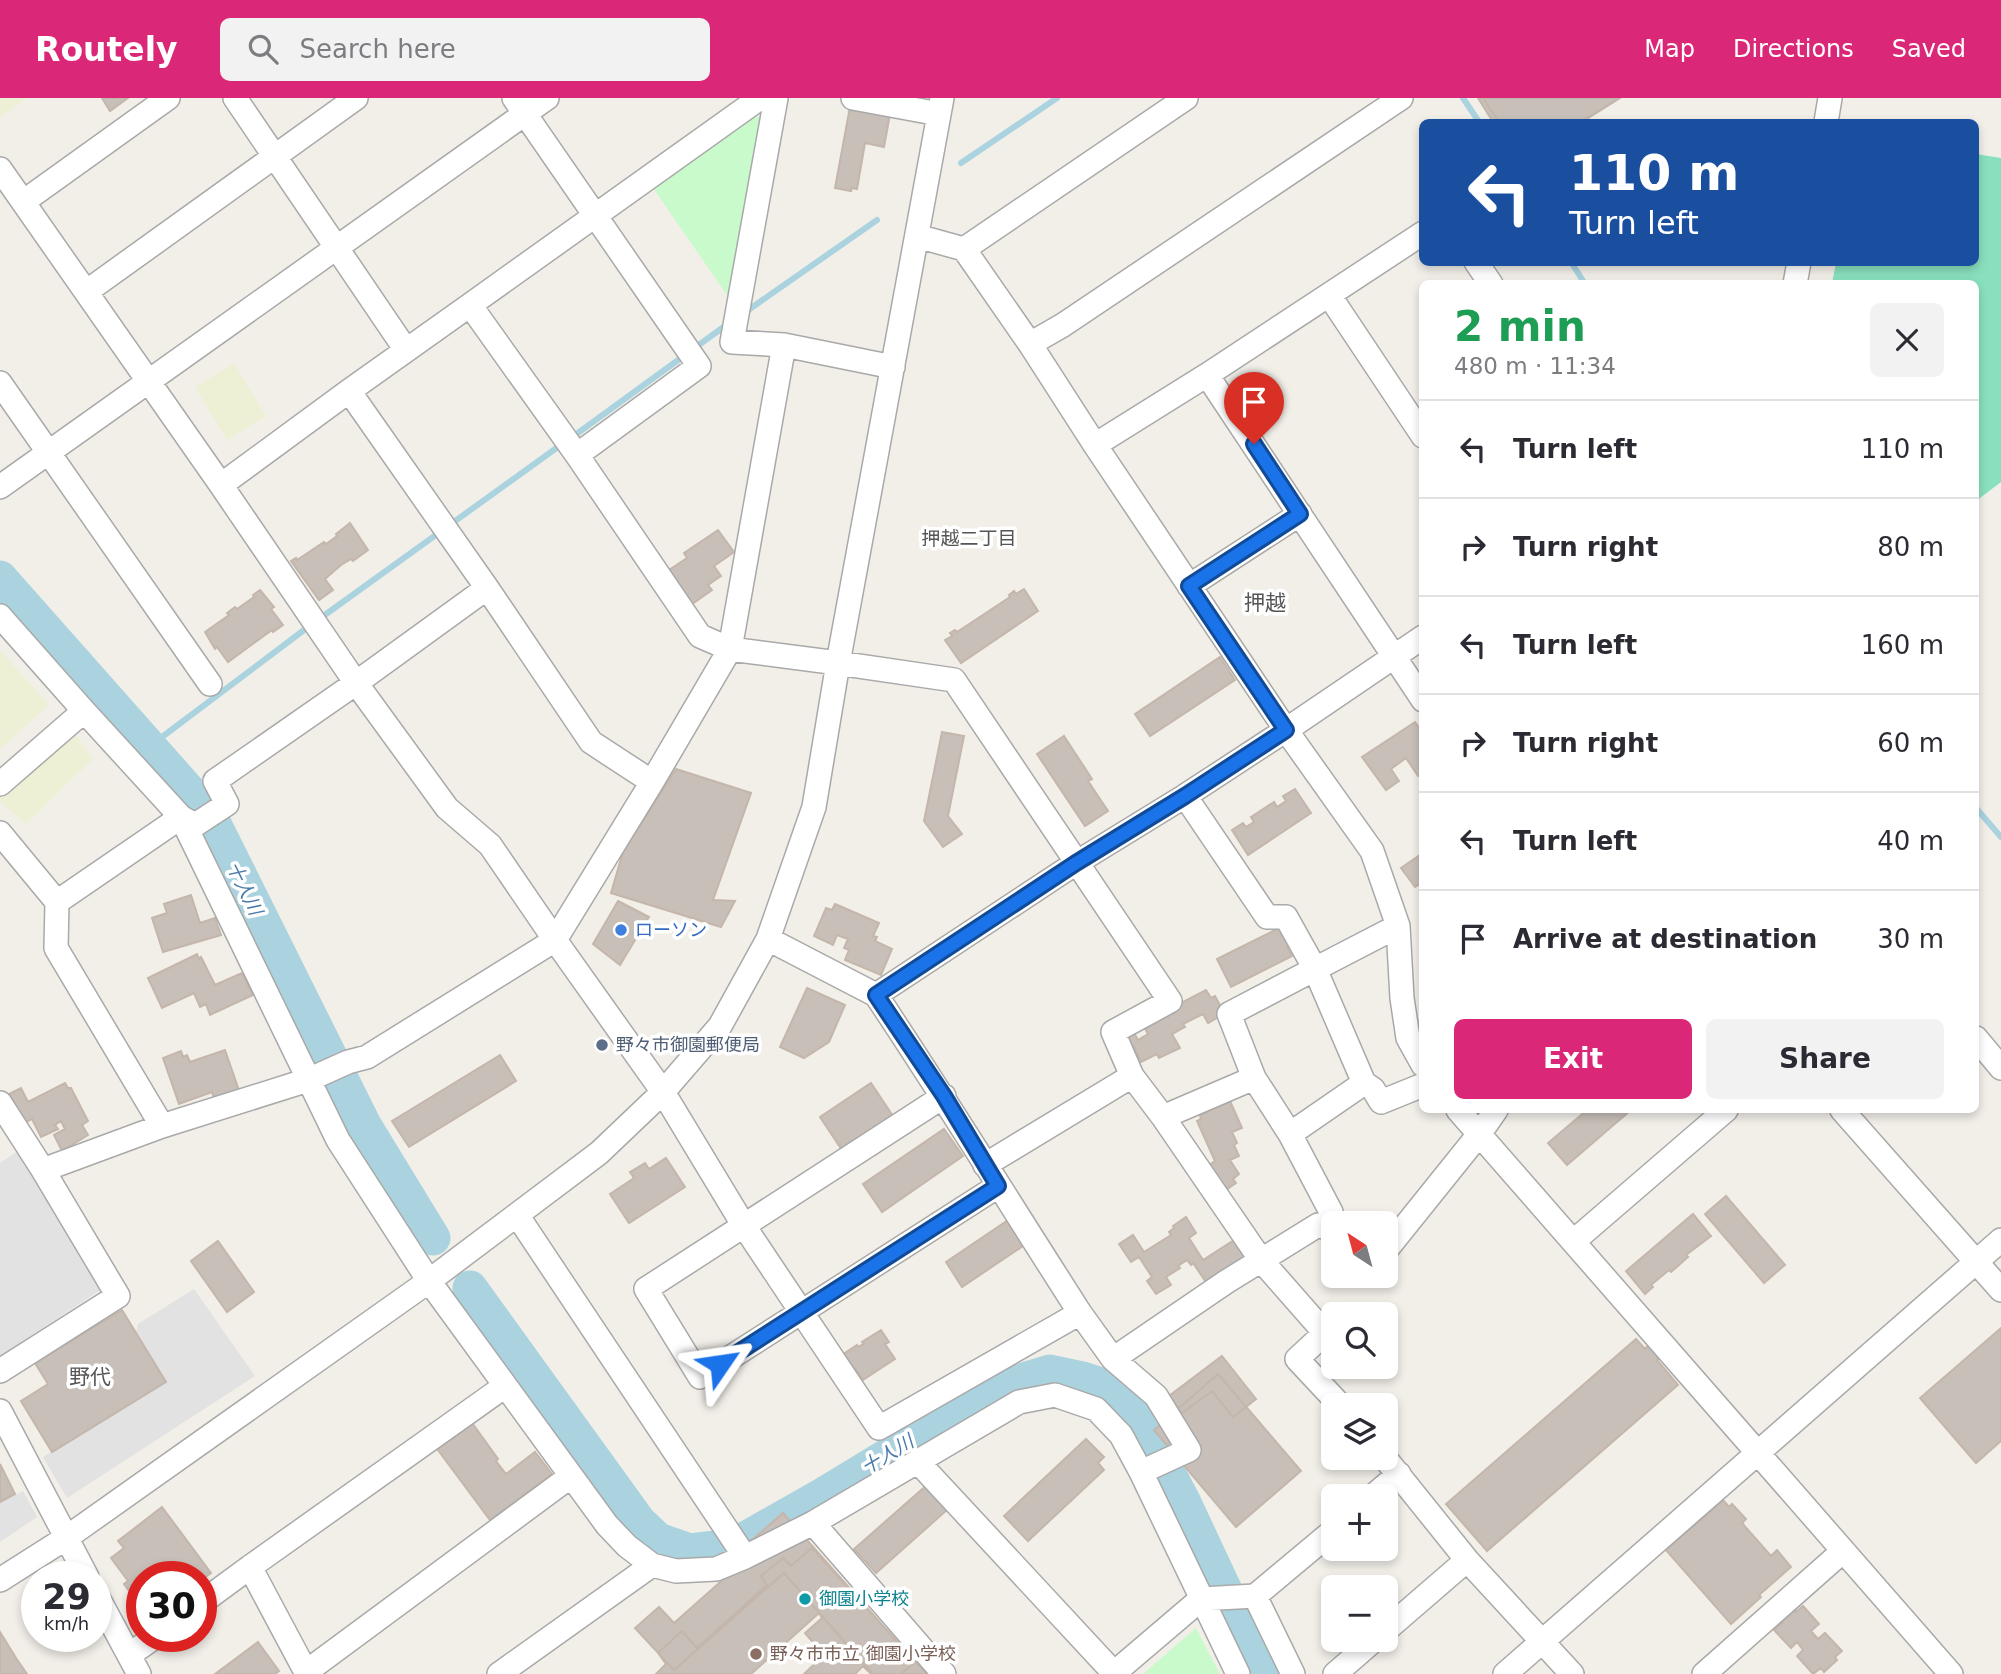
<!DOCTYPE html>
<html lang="en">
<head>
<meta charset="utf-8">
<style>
	body { margin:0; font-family:"DejaVu Sans","Noto Sans JP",sans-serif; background:#f2f2f3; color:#2b2b33; height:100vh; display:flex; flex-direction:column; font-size:26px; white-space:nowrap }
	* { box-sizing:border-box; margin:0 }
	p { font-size:23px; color:#7c7c81 }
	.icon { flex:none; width:38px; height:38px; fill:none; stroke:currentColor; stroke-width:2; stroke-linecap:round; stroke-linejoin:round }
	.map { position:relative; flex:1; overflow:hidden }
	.panel { position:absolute; left:1419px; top:182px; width:560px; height:833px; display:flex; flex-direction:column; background:#fff; border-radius:10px; box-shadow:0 4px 10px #0003 }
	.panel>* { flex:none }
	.hud { position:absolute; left:1419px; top:21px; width:560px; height:147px; border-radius:10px; box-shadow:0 4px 10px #0003; background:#1a4fa0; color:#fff; overflow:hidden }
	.needle { width:46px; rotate:324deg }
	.buttons { position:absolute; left:1321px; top:1113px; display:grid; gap:14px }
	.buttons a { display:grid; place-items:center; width:77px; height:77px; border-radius:10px; background:#fff; box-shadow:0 4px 10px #0003; font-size:35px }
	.speed { position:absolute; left:21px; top:1463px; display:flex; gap:14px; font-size:35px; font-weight:700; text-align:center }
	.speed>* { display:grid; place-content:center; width:91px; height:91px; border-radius:50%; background:#fff; box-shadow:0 4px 10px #0003; line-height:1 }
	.speed small { font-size:18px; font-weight:400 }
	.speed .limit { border:10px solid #d22; background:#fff; color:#111 }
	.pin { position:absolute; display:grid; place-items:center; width:60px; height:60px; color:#fff; margin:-72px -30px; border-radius:50% 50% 50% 0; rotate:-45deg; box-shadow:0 0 7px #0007 }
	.pin .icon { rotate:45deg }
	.me { position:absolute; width:77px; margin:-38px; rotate:58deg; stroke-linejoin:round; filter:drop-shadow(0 0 5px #0008) }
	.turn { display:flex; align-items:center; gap:24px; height:147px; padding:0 35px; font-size:32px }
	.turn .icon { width:91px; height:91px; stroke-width:2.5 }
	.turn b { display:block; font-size:49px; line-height:60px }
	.round { display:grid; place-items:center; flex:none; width:74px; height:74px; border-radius:10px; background:#f2f2f3 }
	.head { display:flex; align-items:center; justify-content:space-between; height:119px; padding:0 35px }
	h1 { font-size:42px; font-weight:700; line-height:52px; color:#1e9e55 }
	.primary-button { display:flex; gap:14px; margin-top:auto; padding:14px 35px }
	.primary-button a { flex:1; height:80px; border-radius:10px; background:#db2777; color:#fff; font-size:28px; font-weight:700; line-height:80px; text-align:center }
	.primary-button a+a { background:#f2f2f3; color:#2b2b33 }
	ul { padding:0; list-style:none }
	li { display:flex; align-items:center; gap:21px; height:98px; padding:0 35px; border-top:2px solid #e1e1e2 }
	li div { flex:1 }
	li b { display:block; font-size:26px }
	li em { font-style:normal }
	header { display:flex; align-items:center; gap:42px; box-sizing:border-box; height:98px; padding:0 35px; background:#db2777; color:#fff }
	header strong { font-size:33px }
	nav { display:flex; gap:38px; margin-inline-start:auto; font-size:24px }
	.search { width:490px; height:63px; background:#f2f2f3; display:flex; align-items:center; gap:18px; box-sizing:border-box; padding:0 24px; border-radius:10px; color:#7c7c81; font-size:26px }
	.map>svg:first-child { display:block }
	.farmland { fill:#eef0d5 }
	.park { fill:#c8facc }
	.pitch { fill:#88e0be }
	.parking { fill:#e2e2e2 }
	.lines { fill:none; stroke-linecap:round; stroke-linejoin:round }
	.stream { stroke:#aad3df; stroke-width:6 }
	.river { stroke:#aad3df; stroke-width:35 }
	.building { fill:#c7bfb8; stroke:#c4b6ab; stroke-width:2 }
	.minor-casing { stroke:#a9a9a9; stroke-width:26 }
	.minor { stroke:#fff; stroke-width:23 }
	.route-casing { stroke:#114b97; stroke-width:18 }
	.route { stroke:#1a73e8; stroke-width:12 }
	.shop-dot { fill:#3f7fe0; stroke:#fff; stroke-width:2.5 }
	.service-dot { fill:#5c6f8a; stroke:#fff; stroke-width:2.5 }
	.culture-dot { fill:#0f9aa8; stroke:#fff; stroke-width:2.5 }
	.education-dot { fill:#8d6e63; stroke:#fff; stroke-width:2.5 }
	.labels { text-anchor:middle; stroke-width:7; stroke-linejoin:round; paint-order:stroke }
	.shop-label { font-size:18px; fill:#366cbe; stroke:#fff; text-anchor:start }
	.service-label { font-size:18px; fill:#4e5e75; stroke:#fff; text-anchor:start }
	.culture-label { font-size:18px; fill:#0d838f; stroke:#fff; text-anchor:start }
	.education-label { font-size:18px; fill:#785e54; stroke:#fff; text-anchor:start }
	.neighbourhood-label { font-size:19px; fill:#555; stroke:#fff }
	.water-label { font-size:19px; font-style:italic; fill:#4a7aab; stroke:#fff }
	.quarter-label { font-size:21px; fill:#555; stroke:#fff }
</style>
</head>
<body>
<header>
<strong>Routely</strong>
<div class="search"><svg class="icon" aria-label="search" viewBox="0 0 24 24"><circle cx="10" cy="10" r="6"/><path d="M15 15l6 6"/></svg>Search here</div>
<nav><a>Map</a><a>Directions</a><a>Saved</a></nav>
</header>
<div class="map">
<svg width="2001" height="1576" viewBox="0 0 2001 1576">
	<rect width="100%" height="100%" fill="#f2efe9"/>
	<!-- farmland -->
	<path class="farmland" d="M0 0H28L0 19Z
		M234 265 266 318 227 342 195 289Z
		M0 552 49 607 0 651Z
		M66 623 93 661 26 726 0 704V679Z"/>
	<!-- park -->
	<path class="park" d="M753 16 761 20 729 200 651 87Z
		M1196 1530 1220 1576H1143Z"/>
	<!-- pitch -->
	<path class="pitch" d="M1976 56 2001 60V384L1976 403V186L1832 185 1836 165 1976 164Z"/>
	<!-- parking -->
	<path class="parking" d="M18 1053 102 1191 0 1258V1065Z
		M194 1191 255 1278 67 1400 43 1359 166 1284 136 1234 138 1226Z
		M23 1393 37 1419 0 1444V1405Z"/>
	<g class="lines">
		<!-- stream -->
		<path class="stream" d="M1463 0 1479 24
			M961 65 1057 0
			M1571 164 1585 186
			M744 215 877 122
			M571 340 729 225
			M150 648 304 532 562 346
			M1976 710 2001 739"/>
		<!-- river -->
		<path class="river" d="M0 480 209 716 364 1027 433 1140
			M470 1190 639 1424 658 1442 690 1453 733 1448 823 1397 1001 1289 1050 1274 1083 1281 1110 1290 1130 1309 1148 1337 1183 1403 1264 1576"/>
	</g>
	<!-- building -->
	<path class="building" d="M102 0H128L110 13Z
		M1478 0H1619L1581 24H1493Z
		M1483 0H1620L1582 24H1499Z
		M850 9 890 16 884 49 865 45 857 91 852 90 851 93 835 90Z
		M350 425 368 452 353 463 351 461 341 467 325 481 333 492 319 502 291 463 296 460 297 462 324 444 326 446 337 438 336 436Z
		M718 432 734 454 714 468 721 478 708 487 712 492 692 506 669 472 687 460 684 455Z
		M1024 491 1038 513 961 565 945 542 952 538 950 535 955 532 957 534 1010 499 1009 497 1014 493 1016 496Z
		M260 492 274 509 271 511 283 527 273 534 272 532 228 564 217 549 215 551 205 534 229 517 227 515 235 509 237 511 254 499 253 497Z
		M1220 559 1235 582 1150 638 1135 616Z
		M1415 624 1423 635V675L1418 678 1406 660 1391 671 1399 683 1386 692 1362 659Z
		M942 634 964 638 948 718 962 736 943 749 924 723Z
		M1064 638 1092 681 1088 683 1108 713 1085 728 1037 656Z
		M676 671 751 695 713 802 735 803 721 829 611 795 623 754Z
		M1295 691 1311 715 1248 757 1232 732 1243 725 1246 729 1254 724 1251 719 1274 704 1277 709 1286 703 1283 698Z
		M1423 755V784L1415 789 1401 770Z
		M191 797 200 825 215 820 221 837 163 854 152 820 167 815 164 806Z
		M618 803 649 819 620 867 593 846Z
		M835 806 879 825 873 838 877 839 875 843 892 851 881 877 845 862 849 852 844 850 848 841 837 837 833 847 814 838 826 810 832 812Z
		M1281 829 1290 847 1287 849 1292 858 1231 889 1217 861Z
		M197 856 199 861 201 859 215 887 242 875 253 897 210 917 206 906 200 909 194 895 162 910 148 880Z
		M807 890 845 907 829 944 804 960 780 949Z
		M1206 892 1211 900 1215 898 1223 913 1220 918 1208 925 1203 916 1183 926 1185 929 1172 936 1180 950 1159 960 1157 956 1141 964 1134 949 1129 952 1122 939 1133 933 1138 942 1148 936 1142 925Z
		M225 952 242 1001 217 1009 212 994 179 1006 163 960 181 953 183 959 187 957 190 964Z
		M500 957 516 983 409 1049 392 1023Z
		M500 957 516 983 409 1049 392 1023Z
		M65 985 68 990H71L88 1023 82 1027 88 1037 62 1053 54 1037 65 1031 61 1023 55 1027 58 1031 41 1039 32 1021 20 1027 5 998 21 990 28 1004Z
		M871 985 893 1018 842 1052 820 1019Z
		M1230 1003 1242 1030 1232 1034 1237 1045 1234 1047 1239 1058 1230 1062 1239 1076 1233 1081 1236 1085 1226 1092 1208 1068 1215 1063 1197 1023 1201 1021 1200 1017Z
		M1587 1012H1631L1567 1067 1548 1045Z
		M944 1031 963 1058 882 1114 863 1086Z
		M666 1060 685 1089 629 1125 610 1096 634 1080 630 1074 645 1065 649 1071Z
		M1726 1098 1785 1167 1764 1185 1705 1116Z
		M1693 1116 1711 1138 1686 1157 1688 1159 1671 1174 1669 1172 1651 1187 1653 1189 1645 1196 1626 1173Z
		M1186 1119 1196 1135 1189 1140 1203 1162 1237 1140 1248 1156 1206 1184 1193 1165 1191 1167 1187 1162 1178 1168 1180 1170 1166 1179 1171 1187 1156 1196 1147 1183 1152 1179 1139 1159 1131 1164 1119 1146 1133 1137 1144 1154 1171 1137 1169 1134 1174 1130 1173 1128Z
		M1008 1122 1026 1146 962 1189 946 1164Z
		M218 1143 254 1194 227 1214 191 1163Z
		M122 1212 166 1284 52 1354 21 1303 48 1286 35 1265Z
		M2001 1230V1343L1976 1365 1920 1300Z
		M881 1232 889 1244 885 1246 895 1261 863 1282 854 1269 851 1270 842 1257 857 1247 858 1249 864 1246 862 1244Z
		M1636 1241 1645 1251 1649 1247 1660 1260 1657 1262 1678 1287 1487 1453 1446 1406Z
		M1222 1258 1256 1301 1233 1319 1212 1293 1182 1315 1169 1298Z
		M1218 1276 1301 1373 1236 1429 1154 1332Z
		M470 1322 498 1361 496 1363 506 1376 535 1354 552 1376 490 1422 435 1348Z
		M1086 1341 1104 1359 1098 1365 1104 1372 1028 1443 1004 1418Z
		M1086 1341 1104 1359 1098 1365 1104 1372 1028 1443 1004 1418Z
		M0 1366 15 1396 0 1404Z
		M927 1387 948 1411 876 1475 854 1451Z
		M1723 1402 1729 1409 1732 1406 1746 1421 1742 1425 1771 1458 1777 1452 1791 1469 1759 1497 1761 1499 1731 1526 1666 1452Z
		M162 1409 211 1475 201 1482V1479H142V1496L135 1501 124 1486 128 1483 111 1460 124 1450 118 1443Z
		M783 1415 915 1564 901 1576H873L784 1475 674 1572 635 1530 659 1509 674 1525 744 1463 737 1455Z
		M812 1450 927 1576H871L863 1568 855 1576H804L824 1557 805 1535 822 1520 819 1515 751 1576H656L666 1566 658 1555 682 1533 697 1550 767 1487 761 1478 783 1460 791 1468Z
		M1803 1508 1819 1526 1811 1533 1818 1541 1825 1535 1842 1553 1835 1559 1837 1562 1824 1574 1821 1570 1813 1576 1797 1558 1803 1552 1797 1544 1791 1550 1774 1532 1782 1525 1779 1522 1793 1510 1796 1514Z
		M0 1534 16 1560 27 1576H0Z
		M258 1544 279 1573 275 1576H215Z"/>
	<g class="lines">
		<!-- minor casing -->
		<g class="minor-casing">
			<path id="minor" d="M235 0 406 252
				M776 0 732 244 784 247
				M853 0 939 16
				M1826 24 1830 0
				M0 71 221 387 356 585 447 710 490 747 555 842 663 994 744 1128 879 1330 1080 1215 1113 1261 1156 1298 1189 1352 1141 1374
				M23 104 168 0
				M917 138 964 151 1030 246 1095 347 1286 632 1372 753 1398 828 1402 900 1408 940 1423 967
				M964 151 1186 0
				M1476 164 1491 186
				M1795 186 1799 164
				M86 194 356 0
				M1329 197 1423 338
				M470 207 760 0
				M1030 246 1063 227 1401 0
				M893 269 784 247 730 551 838 565 954 582 1170 903 1113 934 1132 978 1163 1019 1254 980 1229 916 1315 871 1364 985 1373 991 1381 1004 1423 987
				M1207 277 1423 135
				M0 285 210 586
				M349 293 487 490 591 644 652 684
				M1095 347 1207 277 1423 602
				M221 387 349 293 470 207 577 357 699 268 514 0
				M0 389 547 0
				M1189 488 1300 416
				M0 518 84 613 181 719 338 1042 429 1183 607 1427 627 1448 652 1467 676 1473 716 1471 745 1459 813 1425 1019 1304 1055 1297 1096 1311 1121 1337 1141 1374 1238 1576
				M0 686 84 613
				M1185 698 1267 819H1286L1315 871 1398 828
				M0 735 57 804 56 850 162 1028
				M57 804 181 719 195 727 227 706 215 683 356 585 487 490
				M768 841 876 897 1076 765 1185 698 1286 632 1423 539
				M876 897C946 1002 1012 1109 1080 1215
				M1976 940 2001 970
				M1254 980 1290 1036 1331 1114 1334 1128
				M944 998 646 1191 700 1279 998 1088
				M0 1005 43 1072
				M1458 1012 1951 1576
				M1842 1012 2001 1192
				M1163 1019 1261 1162 1325 1235 1297 1261 1340 1307
				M1290 1036 1364 985
				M985 1067 1132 978
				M517 1117 745 1459
				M1574 1143 1726 1012
				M1386 1152 1480 1035 1496 1012
				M1113 1261 1226 1184 1318 1127 1334 1132
				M0 1273 118 1198 43 1072 162 1028 308 982 348 964 367 959 555 842 652 684 730 551 700 538 577 357
				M0 1313 87 1479
				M1385 1360 1467 1462 1572 1576
				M918 1364 1114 1575
				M1373 1398 1399 1376
				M813 1425 944 1576
				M0 1482 66 1440 429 1183 599 1055 663 994 720 928 768 841 814 709 838 565 942 0
				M96 1496 139 1576
				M201 1505 250 1469
				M1386 1532 1467 1462
				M129 1557 156 1538
				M306 1574 571 1378
				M307 1576 250 1469 505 1288
				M499 1576 652 1467
				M1113 1576 1201 1501 1255 1498
				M1293 1576 1255 1498 1334 1432
				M1335 1576 1374 1542
				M1505 1576 2001 1142
				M1704 1576 1843 1453"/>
		</g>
		<!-- minor -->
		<use href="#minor" class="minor"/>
	</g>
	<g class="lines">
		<!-- route casing -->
		<g class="route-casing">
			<path id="route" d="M720 1266 998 1088 944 998 876 897 1076 765 1185 698 1286 632 1189 488 1300 416 1254 346"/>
		</g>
		<!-- route -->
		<use href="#route" class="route"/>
	</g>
	<!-- markers -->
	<circle class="shop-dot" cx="621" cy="832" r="7"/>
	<circle class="service-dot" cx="602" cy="947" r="7"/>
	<circle class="culture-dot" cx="805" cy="1501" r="7"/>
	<circle class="education-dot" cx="756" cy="1556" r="7"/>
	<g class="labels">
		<!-- shop labels -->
		<g class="shop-label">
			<text x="635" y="838">ローソン</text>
		</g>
		<!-- service labels -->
		<g class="service-label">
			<text x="616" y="953">野々市御園郵便局</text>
		</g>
		<!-- culture labels -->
		<g class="culture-label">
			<text x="819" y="1507">御園小学校</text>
		</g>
		<!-- education labels -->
		<g class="education-label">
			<text x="770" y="1562">野々市市立 御園小学校</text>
		</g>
		<!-- neighbourhood labels -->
		<g class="neighbourhood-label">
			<text x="969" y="447">押越二丁目</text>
		</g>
		<!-- water labels -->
		<g class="water-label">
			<text transform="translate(245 790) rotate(64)" y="7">十人川</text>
			<text transform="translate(887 1356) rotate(-31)" y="7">十人川</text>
		</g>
		<!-- quarter labels -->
		<g class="quarter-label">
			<text x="1265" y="512">押越</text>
			<text x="90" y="1286">野代</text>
		</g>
	</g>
</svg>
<div class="buttons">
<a><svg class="needle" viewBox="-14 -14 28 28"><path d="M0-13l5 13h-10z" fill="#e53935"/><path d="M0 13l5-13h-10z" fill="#7c7c81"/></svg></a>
<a><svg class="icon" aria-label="search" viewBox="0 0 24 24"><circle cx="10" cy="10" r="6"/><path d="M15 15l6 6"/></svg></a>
<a><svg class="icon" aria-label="layers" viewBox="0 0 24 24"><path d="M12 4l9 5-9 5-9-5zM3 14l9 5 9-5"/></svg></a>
<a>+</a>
<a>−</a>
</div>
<div class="speed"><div>29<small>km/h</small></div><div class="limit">30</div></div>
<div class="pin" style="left:1254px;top:346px;background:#d93025"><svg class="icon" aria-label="arrive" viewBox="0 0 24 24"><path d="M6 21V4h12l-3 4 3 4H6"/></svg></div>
<svg class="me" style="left:720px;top:1266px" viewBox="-20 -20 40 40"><path d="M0-17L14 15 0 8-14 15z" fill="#1a73e8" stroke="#fff" stroke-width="4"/></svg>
<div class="hud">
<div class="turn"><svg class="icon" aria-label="left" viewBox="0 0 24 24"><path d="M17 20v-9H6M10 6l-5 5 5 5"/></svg><div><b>110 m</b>Turn left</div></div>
</div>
<section class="panel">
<div class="head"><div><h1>2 min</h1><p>480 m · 11:34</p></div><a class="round"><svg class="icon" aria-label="close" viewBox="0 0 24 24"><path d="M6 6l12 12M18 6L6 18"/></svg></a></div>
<ul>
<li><svg class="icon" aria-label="left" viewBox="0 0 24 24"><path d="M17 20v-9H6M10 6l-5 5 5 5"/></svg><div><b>Turn left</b></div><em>110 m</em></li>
<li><svg class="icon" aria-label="right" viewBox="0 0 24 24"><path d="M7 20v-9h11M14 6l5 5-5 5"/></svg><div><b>Turn right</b></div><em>80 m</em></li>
<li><svg class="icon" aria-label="left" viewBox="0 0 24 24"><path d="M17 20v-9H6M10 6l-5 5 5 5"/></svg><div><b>Turn left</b></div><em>160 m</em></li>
<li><svg class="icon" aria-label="right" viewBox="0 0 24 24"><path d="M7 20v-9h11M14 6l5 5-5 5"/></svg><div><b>Turn right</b></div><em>60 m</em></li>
<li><svg class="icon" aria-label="left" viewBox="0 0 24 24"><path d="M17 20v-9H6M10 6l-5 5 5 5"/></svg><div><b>Turn left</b></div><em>40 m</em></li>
<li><svg class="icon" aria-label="arrive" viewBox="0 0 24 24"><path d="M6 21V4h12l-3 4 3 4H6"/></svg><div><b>Arrive at destination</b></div><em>30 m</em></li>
</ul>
<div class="primary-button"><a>Exit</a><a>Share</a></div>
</section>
</div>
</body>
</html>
